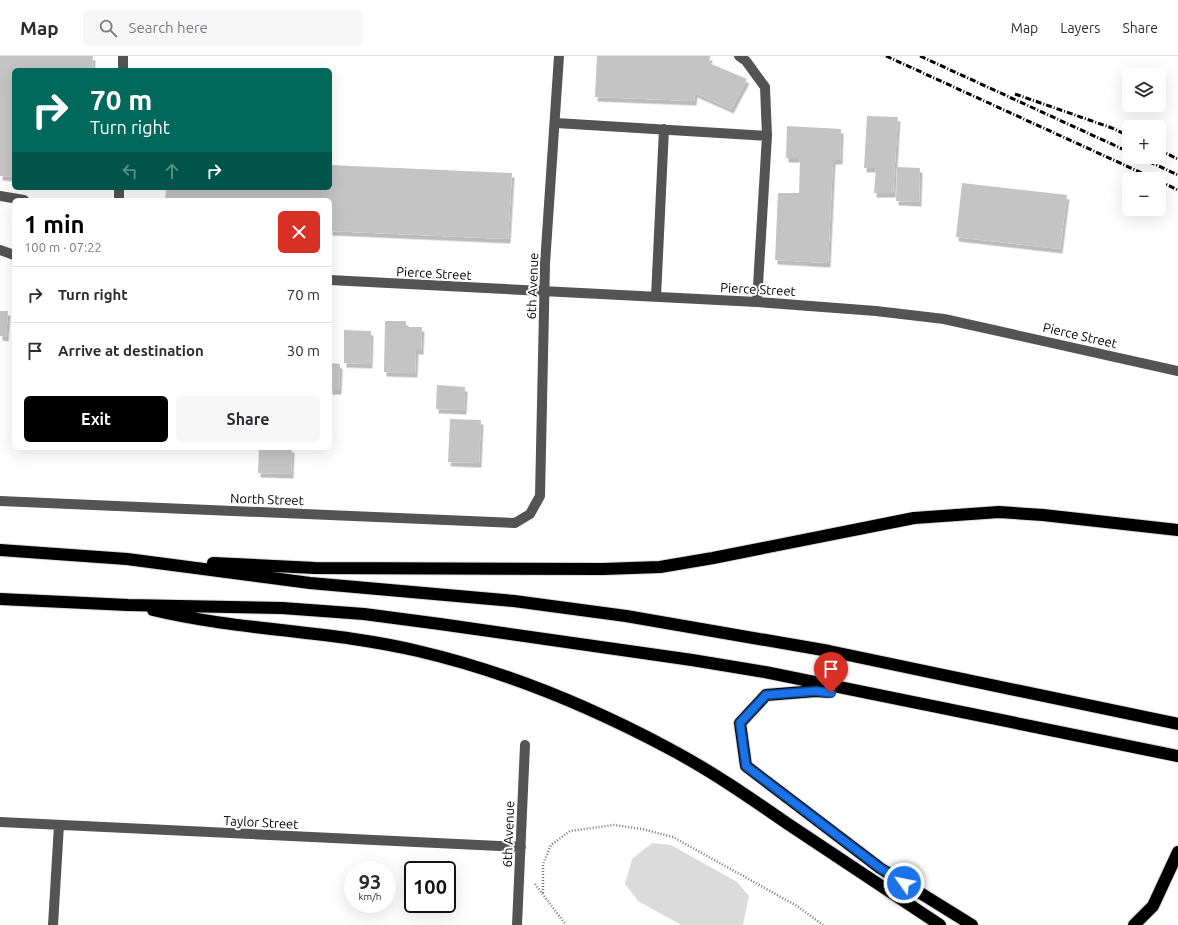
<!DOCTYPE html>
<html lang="en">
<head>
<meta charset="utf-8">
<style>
	body { margin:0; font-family:Ubuntu,sans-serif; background:#f7f7f7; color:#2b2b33; height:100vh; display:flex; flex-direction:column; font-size:15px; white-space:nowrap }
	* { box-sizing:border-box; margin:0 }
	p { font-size:13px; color:#7c7c81 }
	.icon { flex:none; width:22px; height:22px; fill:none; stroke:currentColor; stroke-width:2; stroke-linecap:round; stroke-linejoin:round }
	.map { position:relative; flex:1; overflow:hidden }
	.side { position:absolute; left:12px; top:142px; width:320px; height:252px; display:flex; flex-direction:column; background:#fff; border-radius:6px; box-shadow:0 4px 16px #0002 }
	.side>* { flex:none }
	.hud { position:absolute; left:12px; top:12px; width:320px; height:122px; border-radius:6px; box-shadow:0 4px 16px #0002; background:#00695c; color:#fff; overflow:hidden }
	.buttons { position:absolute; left:1122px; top:12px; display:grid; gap:8px }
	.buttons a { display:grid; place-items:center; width:44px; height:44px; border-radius:6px; background:#fff; box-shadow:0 4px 16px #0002; font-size:20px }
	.speed { position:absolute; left:344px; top:805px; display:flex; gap:8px; font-size:20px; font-weight:700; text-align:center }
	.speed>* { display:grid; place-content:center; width:52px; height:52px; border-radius:50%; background:#fff; box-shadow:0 4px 16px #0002; line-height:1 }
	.speed small { font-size:10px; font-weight:400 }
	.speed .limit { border:2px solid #111; border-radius:6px; background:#fff; color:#111 }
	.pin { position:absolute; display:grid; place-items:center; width:34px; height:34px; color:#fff; margin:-41px -17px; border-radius:50% 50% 50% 0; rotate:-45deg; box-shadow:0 0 4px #0007 }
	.pin .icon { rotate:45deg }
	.me { position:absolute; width:44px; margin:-22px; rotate:303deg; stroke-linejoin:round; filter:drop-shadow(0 0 3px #0008) }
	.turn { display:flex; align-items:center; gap:14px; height:84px; padding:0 12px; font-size:18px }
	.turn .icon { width:52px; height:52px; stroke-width:2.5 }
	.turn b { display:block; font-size:28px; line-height:34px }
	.lanes { display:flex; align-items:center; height:38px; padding:0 12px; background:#0003; justify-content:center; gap:20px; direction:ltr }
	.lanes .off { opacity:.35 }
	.round { display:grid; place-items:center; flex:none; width:42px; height:42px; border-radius:6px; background:#f7f7f7 }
	.headline { display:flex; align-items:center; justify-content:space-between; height:68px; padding:0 12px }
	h1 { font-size:24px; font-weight:700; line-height:30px; color:#000 }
	.button { display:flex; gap:8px; margin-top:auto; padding:8px 12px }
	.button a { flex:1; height:46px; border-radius:6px; background:#000; color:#fff; font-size:16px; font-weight:700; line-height:46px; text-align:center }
	.button a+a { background:#f7f7f7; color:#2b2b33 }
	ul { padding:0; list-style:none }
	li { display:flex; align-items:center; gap:12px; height:56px; padding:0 12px; border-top:1px solid #e1e1e2 }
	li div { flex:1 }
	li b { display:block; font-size:15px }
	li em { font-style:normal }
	header { display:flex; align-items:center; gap:24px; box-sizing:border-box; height:56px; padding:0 20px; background:#fff; border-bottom:1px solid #e1e1e2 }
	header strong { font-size:19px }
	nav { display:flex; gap:22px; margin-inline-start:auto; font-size:14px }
	.search { width:280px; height:36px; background:#f7f7f7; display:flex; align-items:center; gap:10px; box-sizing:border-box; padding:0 14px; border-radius:6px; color:#7c7c81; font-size:15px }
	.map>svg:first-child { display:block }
	.green { fill:#dbdbdb }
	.building { fill:#c4c4c4; filter:url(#shadow) }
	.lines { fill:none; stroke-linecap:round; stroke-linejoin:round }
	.highway-casing { stroke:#dbdbdb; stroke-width:14 }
	.path { stroke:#767676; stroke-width:2.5; stroke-dasharray:1 2; stroke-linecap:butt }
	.minor { stroke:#545454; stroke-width:10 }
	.highway { stroke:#000; stroke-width:12 }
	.rail { stroke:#000; stroke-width:3; stroke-dasharray:6 2 1 2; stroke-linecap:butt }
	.route-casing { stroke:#114b97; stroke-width:10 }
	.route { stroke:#1a73e8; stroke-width:7 }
	.labels { text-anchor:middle; stroke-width:4; stroke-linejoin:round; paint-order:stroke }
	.street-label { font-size:13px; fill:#000; stroke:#fff }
</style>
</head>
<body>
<header>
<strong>Map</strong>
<div class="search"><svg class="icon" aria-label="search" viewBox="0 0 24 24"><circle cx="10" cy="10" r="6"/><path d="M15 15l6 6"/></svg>Search here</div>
<nav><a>Map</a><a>Layers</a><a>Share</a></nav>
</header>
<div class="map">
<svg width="1178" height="869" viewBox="0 0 1178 869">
	<defs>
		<filter id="shadow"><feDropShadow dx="2.5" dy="4.5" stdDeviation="0" flood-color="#0004"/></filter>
	</defs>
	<rect width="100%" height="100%" fill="#fff"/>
	<!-- green -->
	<path class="green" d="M652 787 671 789 737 826 749 840 743 869H681L638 845 625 828 632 803Z"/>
	<!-- building -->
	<path class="building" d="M0 0H93L92 14H14V121L0 120Z
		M597 0H710L709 7 747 23 731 53 695 37 694 45 595 41Z
		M867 60 898 61 893 137H874L876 112H864Z
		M787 70 841 73 840 104H833L828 207 775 204 778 137H799L800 102H786Z
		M330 109 512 117 508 183 330 175V144H165L166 132H330Z
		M897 111 920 112 919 146 896 145Z
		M962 127 1067 139 1060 193 956 181Z
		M0 255H8L6 281 0 280Z
		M385 265H406V271H422L421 294H416L415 317 384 316Z
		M344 274 371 275 370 308 344 307Z
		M330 307 340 308 339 334H330Z
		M437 329 465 331 464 354 436 353Z
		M450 363 481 364 479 407 448 406Z
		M259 392H292L291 418 258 417Z"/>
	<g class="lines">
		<!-- highway casing -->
		<g class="highway-casing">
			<path id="highway" d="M0 494 127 503 310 527 514 545 626 560 829 595 1178 668
				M213 507 315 512 603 513 660 511 713 502 914 462 999 456 1043 459 1178 474
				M0 543 128 549 282 552 364 558 440 568 692 604 765 616 1178 700
				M153 554C240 575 330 574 418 595 504 615 589 650 668 692 710 714 749 741 788 768 839 802 889 835 940 869
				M829 636 816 635 766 639 740 667 746 710 880 812 972 869
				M1134 869 1153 850 1178 796"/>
		</g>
		<!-- path -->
		<path class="path" d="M535 828 566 869
			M543 837V808L551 789 570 775 614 769 642 773 673 781 797 850 823 869"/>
		<!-- minor -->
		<path class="minor" d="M739 0 746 5 765 31 767 80
			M123 14V0
			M556 67 767 80 757 246
			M0 140 24 144
			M119 144V132
			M0 194 14 199
			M330 224 757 246 876 255 944 263 1178 315
			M656 241 664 73
			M0 445 515 467 530 458 540 440 545 208 559 0
			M0 766 521 791
			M53 869 59 769
			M517 869 525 689"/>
		<!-- highway -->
		<use href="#highway" class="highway"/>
		<!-- rail -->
		<path class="rail" d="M886 0 1155 123
			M920 0 1129 96
			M1015 38 1112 72 1129 80
			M1159 94 1178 103
			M1139 101 1178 119
			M1159 125 1178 134"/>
	</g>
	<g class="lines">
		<!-- route casing -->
		<g class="route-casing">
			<path id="route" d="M831 637 816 635 766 639 740 667 746 710 880 812 904 827"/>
		</g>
		<!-- route -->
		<use href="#route" class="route"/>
	</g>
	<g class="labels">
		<!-- street labels -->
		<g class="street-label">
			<text transform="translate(434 217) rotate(3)" y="5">Pierce Street</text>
			<text transform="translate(532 230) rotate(-88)" y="5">6th Avenue</text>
			<text transform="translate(758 233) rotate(3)" y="5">Pierce Street</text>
			<text transform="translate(1080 279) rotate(13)" y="5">Pierce Street</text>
			<text transform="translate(267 443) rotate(2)" y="5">North Street</text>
			<text transform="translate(261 766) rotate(3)" y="5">Taylor Street</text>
			<text transform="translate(508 778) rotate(-88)" y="5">6th Avenue</text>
		</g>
	</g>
</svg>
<div class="buttons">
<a><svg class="icon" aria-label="layers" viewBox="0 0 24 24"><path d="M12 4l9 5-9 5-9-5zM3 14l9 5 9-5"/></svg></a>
<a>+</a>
<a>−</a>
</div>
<div class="speed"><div>93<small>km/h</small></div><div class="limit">100</div></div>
<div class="pin" style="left:831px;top:637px;background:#d93025"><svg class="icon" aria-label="arrive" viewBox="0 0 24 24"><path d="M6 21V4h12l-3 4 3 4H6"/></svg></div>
<svg class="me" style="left:904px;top:827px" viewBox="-20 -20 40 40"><circle r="17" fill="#1a73e8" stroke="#fff" stroke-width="3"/><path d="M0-11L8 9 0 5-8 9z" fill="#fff"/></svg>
<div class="hud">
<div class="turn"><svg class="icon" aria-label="right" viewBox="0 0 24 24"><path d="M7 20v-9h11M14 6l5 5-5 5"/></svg><div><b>70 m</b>Turn right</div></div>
<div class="lanes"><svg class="icon off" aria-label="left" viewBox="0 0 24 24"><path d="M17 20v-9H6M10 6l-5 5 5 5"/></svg><svg class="icon off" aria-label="ahead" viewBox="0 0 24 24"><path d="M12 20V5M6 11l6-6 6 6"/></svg><svg class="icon" aria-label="right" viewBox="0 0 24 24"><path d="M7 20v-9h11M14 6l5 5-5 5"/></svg></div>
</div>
<section class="side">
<div class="headline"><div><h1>1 min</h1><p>100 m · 07:22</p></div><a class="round" style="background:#d93025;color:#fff"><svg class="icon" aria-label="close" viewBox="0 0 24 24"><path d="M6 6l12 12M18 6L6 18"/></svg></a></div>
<ul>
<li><svg class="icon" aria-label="right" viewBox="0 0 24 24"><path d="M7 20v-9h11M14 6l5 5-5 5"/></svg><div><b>Turn right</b></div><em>70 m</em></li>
<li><svg class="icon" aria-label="arrive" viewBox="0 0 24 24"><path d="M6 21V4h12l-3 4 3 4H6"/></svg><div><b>Arrive at destination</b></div><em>30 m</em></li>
</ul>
<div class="button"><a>Exit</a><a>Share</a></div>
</section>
</div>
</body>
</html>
